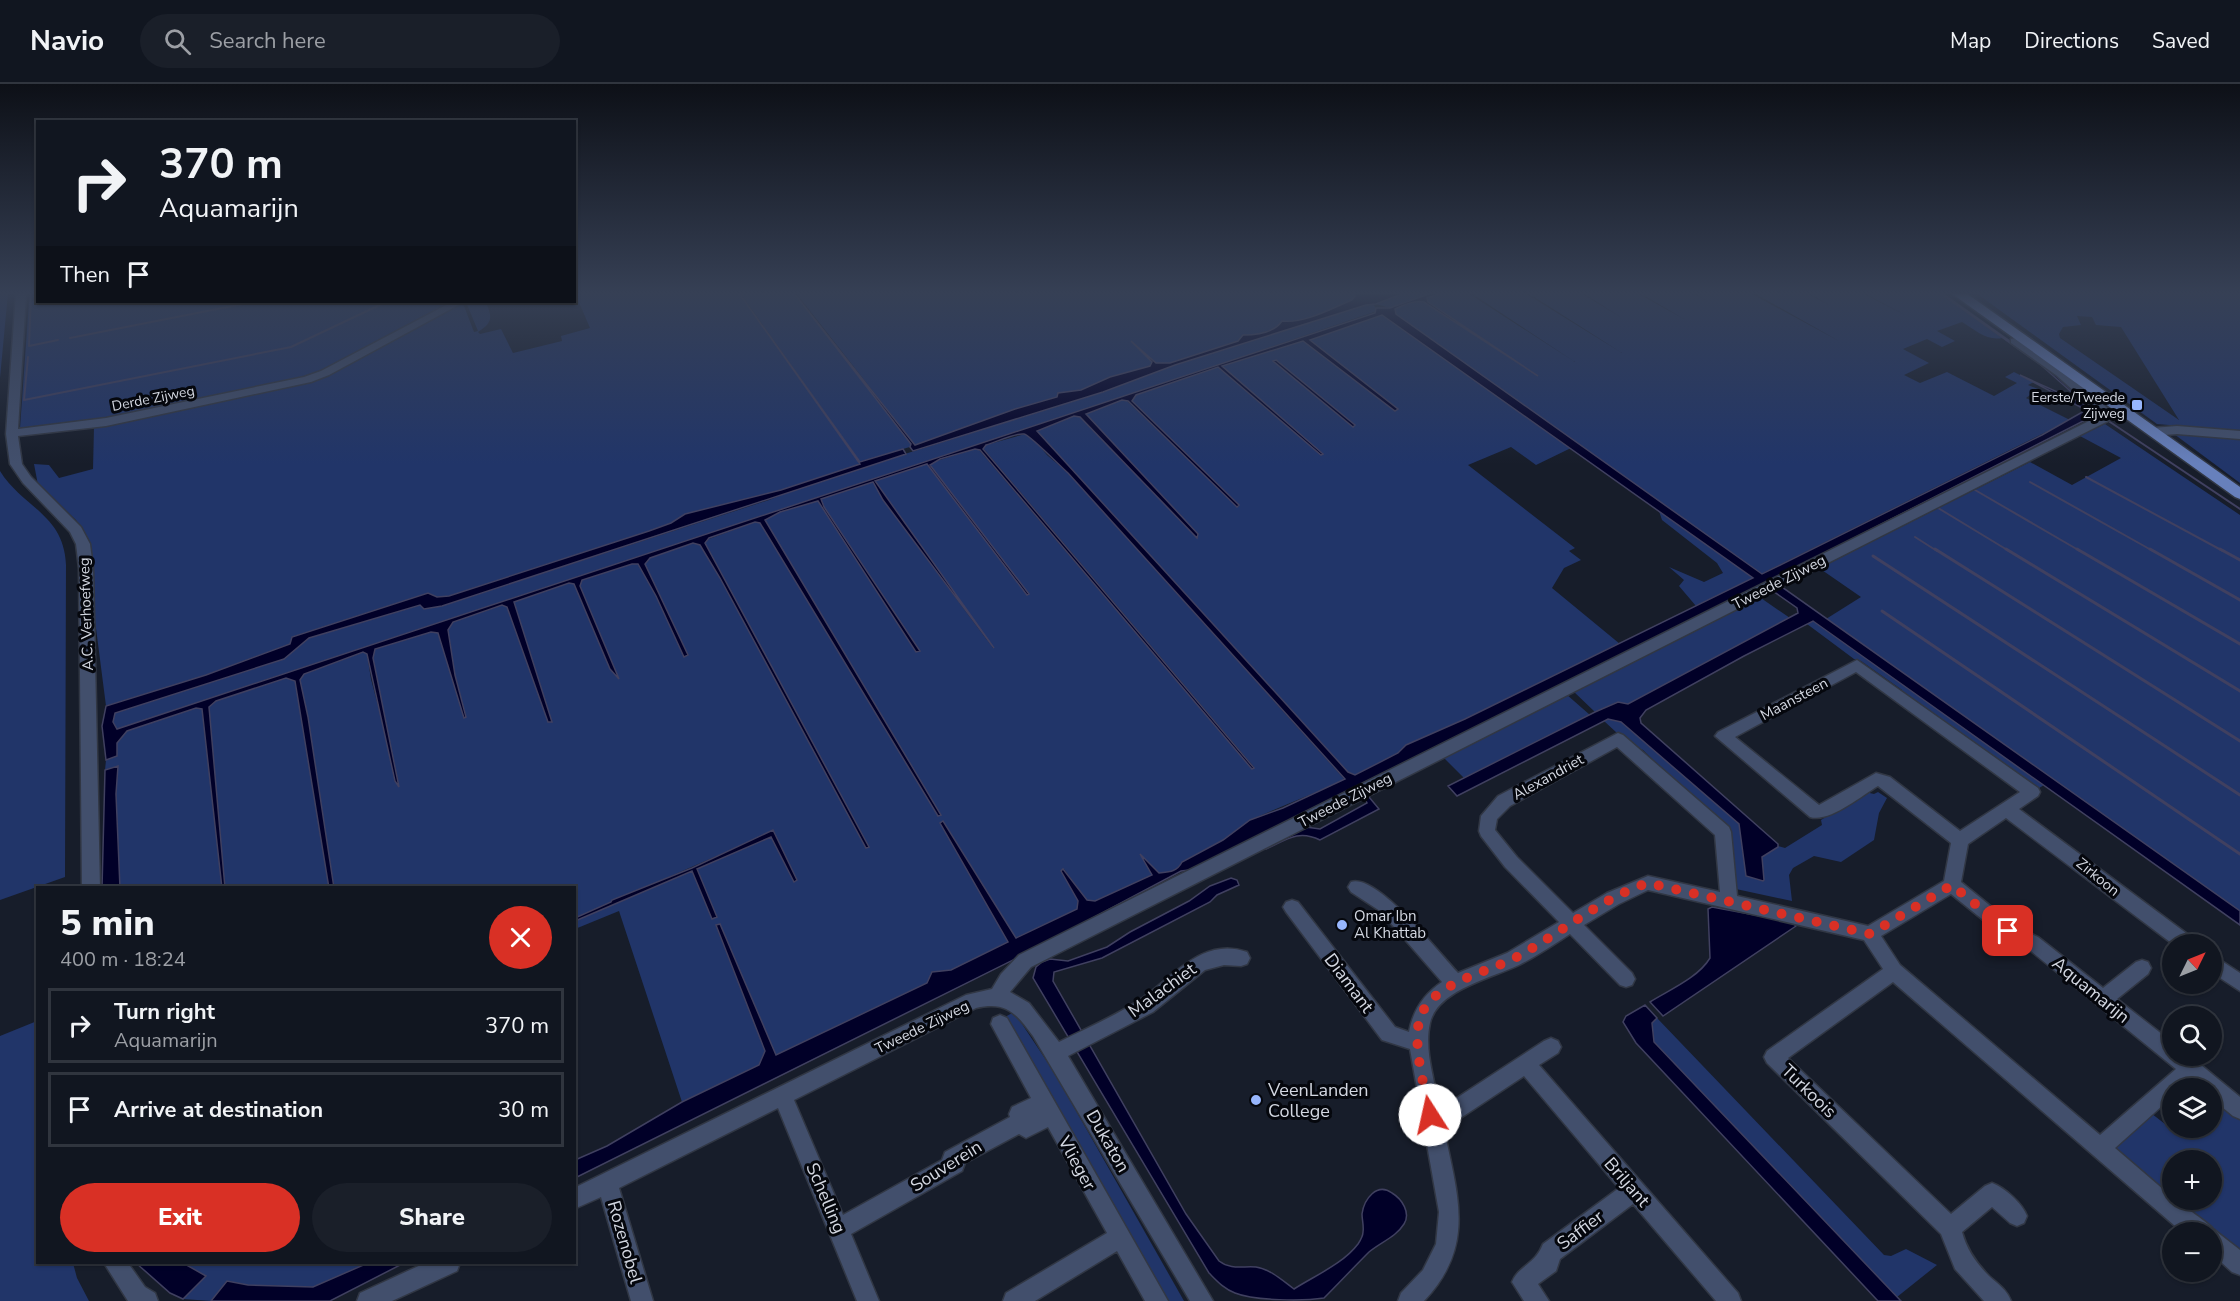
<!DOCTYPE html>
<html lang="en">
<head>
<meta charset="utf-8">
<style>
	body { margin:0; font-family:"Nunito Sans",sans-serif; background:#1a1f29; color:#f1f3f6; height:100vh; display:flex; flex-direction:column; font-size:22px; white-space:nowrap }
	* { box-sizing:border-box; margin:0 }
	p { font-size:20px; color:#9c9fa5 }
	.icon { flex:none; width:33px; height:33px; fill:none; stroke:currentColor; stroke-width:2; stroke-linecap:round; stroke-linejoin:round }
	.map { position:relative; flex:1; overflow:hidden }
	.side { position:absolute; left:36px; top:802px; width:540px; height:378px; display:flex; flex-direction:column; background:#111620; border-radius:0px; box-shadow:0 2px 4px #0004,0 0 0 2px #30353e }
	.side>* { flex:none }
	.guide { position:absolute; left:36px; top:36px; width:540px; height:183px; border-radius:0px; box-shadow:0 2px 4px #0004,0 0 0 2px #30353e; background:#111620; color:#f1f3f6; overflow:hidden }
	.needle { width:39px; rotate:47deg }
	.controls { position:absolute; left:2162px; top:850px; display:grid; gap:12px }
	.controls a { display:grid; place-items:center; width:60px; height:60px; border-radius:50%; background:#111620; box-shadow:0 2px 4px #0004,0 0 0 2px #30353e; font-size:30px }
	.pin { position:absolute; display:grid; place-items:center; width:51px; height:51px; color:#fff; margin:-26px; border-radius:12px; box-shadow:0 3px 9px #0006 }
	.me { position:absolute; width:66px; margin:-33px; rotate:350deg; stroke-linejoin:round; filter:drop-shadow(0 0 4px #0008) }
	.turn { display:flex; align-items:center; gap:21px; height:126px; padding:0 24px; font-size:27px }
	.turn .icon { width:78px; height:78px; stroke-width:2.5 }
	.turn b { display:block; font-size:42px; line-height:51px }
	.then { display:flex; align-items:center; height:57px; padding:0 24px; background:#0003; gap:12px; font-size:22px }
	.round { display:grid; place-items:center; flex:none; width:63px; height:63px; border-radius:32px; background:#1a1f29 }
	.overview { display:flex; align-items:center; justify-content:space-between; height:102px; padding:0 24px }
	h1 { font-size:36px; font-weight:800; line-height:45px }
	.cta { display:flex; gap:12px; margin-top:auto; padding:12px 24px }
	.cta a { flex:1; height:69px; border-radius:36px; background:#d93025; color:#fff; font-size:24px; font-weight:800; line-height:69px; text-align:center }
	.cta a+a { background:#1a1f29; color:#f1f3f6 }
	ul { padding:0; list-style:none }
	li { display:flex; align-items:center; gap:18px; height:75px; margin:0 12px 9px; padding:0 12px; border:3px solid #30353e; border-radius:0px }
	li div { flex:1 }
	li b { display:block; font-size:22px }
	li em { font-style:normal }
	header { display:flex; align-items:center; gap:36px; box-sizing:border-box; height:84px; padding:0 30px; background:#111620; border-bottom:2px solid #30353e }
	header strong { font-size:28px }
	nav { display:flex; gap:33px; margin-inline-start:auto; font-size:21px }
	.search { width:420px; height:54px; background:#1a1f29; display:flex; align-items:center; gap:15px; box-sizing:border-box; padding:0 21px; border-radius:33px; color:#9c9fa5; font-size:22px }
	.map>svg:first-child { display:block }
	.green { fill:#213569; fill-rule:evenodd }
	.water { fill:#010028; stroke:#404060; stroke-width:1.5; fill-rule:evenodd }
	.lines { fill:none; stroke-linecap:round; stroke-linejoin:round }
	.stream-far1 { stroke:#404060; stroke-width:2 }
	.stream { stroke:#404060; stroke-width:3 }
	.minor-casing { stroke:#313744; stroke-width:3 }
	.major-casing { stroke:#313744; stroke-width:3 }
	.minor { fill:#424f6c; fill-rule:evenodd }
	.major { fill:#6780bc; fill-rule:evenodd }
	.route { stroke:#d93025; stroke-width:10; stroke-dasharray:0 18 }
	.poi-dot { fill:#97b6fd; stroke:#05070d; stroke-width:2 }
	.labels { text-anchor:middle; stroke-width:6; stroke-linejoin:round; paint-order:stroke }
	.far-poi-label { font-size:14px; fill:#d3d7e1; stroke:#05070d; text-anchor:end }
	.far-street-label { font-size:14px; fill:#d3d7e1; stroke:#05070d }
	.street-label { font-size:15px; fill:#d3d7e1; stroke:#05070d }
	.poi-label { font-size:15px; fill:#d3d7e1; stroke:#05070d; text-anchor:start }
	.near-street-label { font-size:18px; fill:#d3d7e1; stroke:#05070d }
	.near-poi-label { font-size:18px; fill:#d3d7e1; stroke:#05070d; text-anchor:start }
</style>
</head>
<body>
<header>
<strong>Navio</strong>
<div class="search"><svg class="icon" aria-label="search" viewBox="0 0 24 24"><circle cx="10" cy="10" r="6"/><path d="M15 15l6 6"/></svg>Search here</div>
<nav><a>Map</a><a>Directions</a><a>Saved</a></nav>
</header>
<div class="map">
<svg width="2240" height="1217" viewBox="0 0 2240 1217">
	<rect width="100%" height="100%" fill="#171d2a"/>
	<!-- green -->
	<path class="green" d="M0 209H8L0 294Z
		M575 209H739L860 380 781 406 685 430 671 439 649 447 449 512 437 514 428 509 292 553 290 560 206 591 106 622 84 451 76 436 38 401 34 380 49 381 59 394 93 385 94 343 311 299 460 220 464 222 474 248 478 247 466 218H491L486 219C493 234 492 239 478 248L480 250 501 245 513 269 562 257 561 252 590 244Z
		M740 209H794L913 362 860 378Z
		M796 209H1353L1355 212 1352 216C1331 224 1304 240 1282 238L1273 245 1170 279H1156L1131 257 1152 278 1150 282 1110 293 1081 306 1059 309 1057 313 1015 325 915 361Z
		M1404 209H1431L1390 224 1376 220Z
		M1441 209H1468L1575 278 1471 209H1525L1622 269 1528 209H1581L1622 234 1583 209H1637L1684 235 1640 209H1693L1708 218 1695 209H1750L1839 257 1754 209H1806L1829 221 1809 209H1862L1905 231 1864 209H1940L2002 254C1987 257 1975 246 1962 238L1937 247 1955 257 1942 263 1927 255 1903 265 1929 279 1904 291 1920 299 1947 288 1994 312 2017 299 2005 293 2014 288 2034 298 2028 301 2038 305 2026 314 2070 336 1761 490 1396 230 1395 225C1403 221 1415 216 1424 218L1535 290 1428 218 1427 214Z
		M1976 209H2240V347L2157 340ZM2077 232 2092 233 2096 241 2121 243 2179 336 2060 254 2059 250 2063 243 2081 241Z
		M37 216 38 218H451L307 294 91 339 20 344 29 218Z
		M1366 221H1374L1377 227 1046 339 117 645 113 639 115 629 284 575 309 554 421 521 425 525 442 522 769 416 809 400 1103 308 1175 281Z
		M1382 231 1571 364 1536 381 1511 363 1468 381 1575 464 1569 467 1581 476 1564 484 1552 504 1620 560 1465 635 1406 661 1398 669 1355 691 1348 688 1037 347 1074 332 1080 333 1197 454 1198 450 1086 330 1122 316 1127 317 1238 423 1239 421 1132 317 1136 311 1218 283 1321 371 1222 282 1303 257 1395 327 1398 325 1310 256Z
		M2105 340 2240 431V827L1826 535 1861 513 1819 484 2030 378 2072 401 2121 374 2080 352Z
		M2175 348 2240 354V399L2174 350Z
		M1025 350 1032 353 1047 371 1068 389 1345 696 1250 736 1223 756 1182 778C1177 788 1169 788 1159 789L1142 773 1152 791 1095 817 1087 816 1064 785 1062 787 1078 817 1077 825 1016 854 943 737 941 739 1008 858 951 886 932 888 927 899 776 972 720 840 716 842 765 967 759 981 682 1018 619 827 575 845V837L692 786 712 834 716 833 697 785 772 752 794 797 774 747 575 834 574 804H334L308 633 300 596 304 590 364 568 367 570 371 595 399 702 373 574 375 565 431 548H438L464 634 466 632 455 591 448 546 453 538 503 521 507 523 548 638H551L514 518 569 499 574 500 610 584 617 592 580 502 582 496 632 480H638L656 512 684 573 688 571 645 480 650 474 693 459 700 461 720 494 866 764 868 763 705 459 709 455 755 438 760 439 938 732 940 730 765 436 780 428 818 417 916 567H919L824 423 821 415 873 398 883 416 993 564 875 397 927 380 1027 511 1029 510 930 381V379L975 365 979 366 1252 685 1254 683 983 364 986 361Z
		M0 387C23 424 64 430 66 481L65 793 0 816Z
		M1659 427 1754 494 1696 522 1679 502 1684 496 1669 483 1704 498 1723 489 1717 479 1662 436Z
		M1758 512 1790 534 1628 621 1617 618 1595 628 1572 606Z
		M1813 537 1821 541 2044 701 2036 706 1902 611V606L1861 577 1854 575 1807 540Z
		M286 594 296 597 329 804H225L209 623 216 617Z
		M1566 610 1590 631 1464 694 1442 672Z
		M196 624 202 625 222 804H120L116 710 118 682 105 686 106 676 117 672V659L127 647Z
		M1608 635 1621 638 1739 740 1762 797 1764 796 1762 773 1778 762 1785 764 1822 741 1821 736 1865 708 1874 710 1878 708 1887 714 1879 729 1874 756 1841 778 1814 772 1793 784 1789 791 1792 817 1736 805 1726 747 1643 666 1630 661 1604 637Z
		M1014 928 1054 988 1184 1217H1165L1074 1060 1005 933Z
		M1657 934 1884 1171 1891 1172 1906 1165 1937 1181 1897 1213 1654 958 1652 939Z
		M37 937 38 1179H73L77 1194 89 1217H0V952Z
		M2211 1007 2240 1031V1172L2175 1116H2211V1077H2172V1114L2109 1060 2147 1026 2165 1040 2172 1034V1044H2211Z
		M183 1179H368L313 1203 248 1201 227 1197 211 1217 183 1215 206 1192Z"/>
	<!-- water -->
	<path class="water" d="M739 209 860 378 903 365 906 370 442 522 424 525 420 521 309 554 284 575 115 629 113 638 117 645 1375 229 1376 224H1390L1431 209H1441L1427 214 1428 218 1538 292 1424 218C1415 216 1403 221 1395 225L1396 230 1762 490 2042 351 2086 326 2020 291 2086 321 2041 281 1940 209H1942L2048 284 2097 330 1772 496 2240 827V841L1813 537 1744 572 1646 626 1640 634 1641 639 1778 760V763L1762 773 1764 796 1763 797 1746 792 1739 740 1621 638 1608 635 1457 712 1448 702 1595 628 1618 618 1628 620 1798 529 1797 524 1763 500 1256 754 1189 786 1181 787 1023 871 575 1094V1076L607 1062 682 1018 759 981 765 967 716 841 720 840 776 971 927 899 932 888 951 886 1008 858 940 739 943 737 1016 854 1077 825 1078 817 1061 787 1063 785 1087 816 1095 817 1152 791 1140 770 1159 789C1169 788 1177 788 1182 778L1223 756 1250 736 1283 724 1345 695 1068 389C1060 382 1030 351 1024 350 1013 349 997 358 986 361L983 365 1254 684 1252 685 980 366 975 365 940 375 930 381 1029 510 1027 511 927 380 875 397 994 564 883 416 873 398 821 415 824 423 920 567 916 568 818 417 780 428 765 436 941 731 938 732 760 439 755 438 709 454 705 459 869 763 866 764 720 494 700 461 693 459 650 474 645 480 688 571 684 573 656 512 638 480H632L582 496 580 502 619 595 610 585 574 500 569 499 514 518 552 638H548L507 523 502 521 453 538 448 546 455 591 466 633 464 634 438 549 431 548 375 565 373 574 399 703 395 697 367 570 363 568 304 590 300 596 308 633 334 804H329L295 597 286 594 216 617 209 623 225 804H222L202 625 196 624 127 647 117 659V672L106 676 102 642 106 622 206 591 290 560 292 553 428 509 437 513 449 512 649 447 671 439 685 430 781 406 860 380ZM1382 231 1753 494 1465 635 1406 661 1398 669 1355 691 1348 688 1037 347 1074 332 1080 333 1197 454 1198 450 1086 330 1122 316 1128 317 1237 423 1239 421 1132 317 1136 311 1218 283 1321 371 1323 370 1222 282 1303 257 1395 327 1398 325 1310 256Z
		M794 209 915 361 1015 325 1057 313 1058 309 1081 306 1110 293 1150 282 1152 278 1131 257 1156 279H1170L1238 257 1243 251C1256 251 1274 249 1282 237 1304 240 1332 224 1352 216L1355 212 1353 209H1404L1376 220 1366 221 1175 281 1103 308 913 367 910 363 911 360Z
		M1276 276 1355 341 1353 343 1273 277Z
		M118 682 116 710 120 804H102L105 686Z
		M1364 713H1369L1379 725 1320 756C1298 745 1286 756 1266 765L1264 763 1306 743 1320 745 1367 719Z
		M773 746 797 796 794 798 771 753 697 785 717 833 712 835 692 787 575 837V834L611 818 612 816 692 784Z
		M1231 794 1237 796 1239 801 1217 811 1210 818 1102 874 1054 888 1053 897 1186 1130 1219 1177C1231 1186 1242 1182 1256 1183 1270 1185 1283 1197 1294 1205 1314 1192 1343 1180 1358 1160 1360 1157 1363 1152 1363 1148 1364 1142 1362 1136 1362 1130 1364 1115 1377 1098 1392 1109 1402 1115 1411 1129 1404 1140 1396 1153 1381 1158 1369 1168 1354 1183 1339 1199 1324 1214 1304 1217 1255 1217 1235 1209 1224 1205 1217 1197 1209 1189L1033 894 1036 883 1042 878 1050 875 1068 877 1107 863 1130 848 1189 817 1210 802Z
		M1712 823 1792 838 1796 842 1663 932 1650 918C1669 906 1698 894 1710 874L1708 825Z
		M1645 921 1657 934 1652 939 1654 958 1901 1217H1878L1636 959 1623 938 1626 932Z
		M136 1179H183L206 1192 183 1215 170 1209Z
		M368 1179H404L330 1217H211L227 1197 248 1201 313 1203Z"/>
	<g class="lines">
		<!-- stream-far1 -->
		<path class="stream-far1" d="M31 209 29 262 58 256
			M392 250 451 218
			M70 254 253 218
			M28 273 24 316 291 263 386 218
			M2110 338 2240 425
			M2086 393 2223 467
			M2030 398 2153 467
			M1975 406 2080 467
			M1938 424 2009 467
			M1915 453 1937 467"/>
		<!-- stream -->
		<path class="stream" d="M1935 465 2240 657
			M2006 465 2240 607
			M2077 465 2240 560
			M2150 465 2240 516
			M2220 465 2240 476
			M1873 472 2240 711
			M1882 527 2240 770"/>
		<!-- minor casing -->
		<g class="minor-casing">
			<path id="minor" d="M16 209H26L18 345 106 334 304 293 321 287 452 218H464L329 291 311 298 106 342 18 352 22 380 31 393 81 443 90 460 93 484 100 804H82L79 484 76 460 70 448 23 399 10 380 6 350Z
				M2015 254 2064 287 2112 328 2127 326 2133 330 2127 334 2112 335 1031 883 1010 908 1029 919 1059 958C1085 945 1113 933 1138 917 1172 895 1201 852 1247 868L1250 874 1247 880 1241 882 1224 881 1205 886 1153 928 1068 972 1213 1217H1190L1033 952C1016 929 1006 917 976 924L794 1016 843 1131 942 1076 945 1068 1010 1033 1009 1030 1012 1023 1031 1014 991 940 993 934 1000 931 1007 934 1168 1217H1145L1117 1167 1035 1217H1003L1006 1209 1107 1149 1048 1043 1026 1054 1019 1050 965 1079 962 1087 851 1150 879 1217H857L778 1024 619 1104 653 1217H631L601 1113 574 1125V1104L966 911 992 905 1001 890 1019 871 2101 331 2056 291 2011 259V255Z
				M2177 342 2240 347V355L2177 350 2152 352 2146 348 2152 344Z
				M1857 576 2038 704 2040 708 2038 712 2019 725 2194 855 2197 861H2174L2006 734 1968 760 1961 798 2015 842 2038 853 2103 904 2136 878 2142 876 2148 878 2151 884 2148 890 2117 915 2172 958V972H2190L2240 1013V1035L2233 1032 2211 1014V1005H2201L2191 997 2181 1005H2172V1013L2115 1064 2172 1113V1116H2176C2183 1122 2210 1140 2213 1145L2240 1166V1191L2232 1188 2211 1169V1149L2182 1148 1893 898 1788 974 1951 1130 1985 1102 1992 1099C2005 1104 2022 1119 2027 1132L2024 1139 2017 1142 2010 1139 1992 1123 1962 1148C1967 1166 1976 1179 1989 1192 1998 1200 2007 1206 2011 1217H1984L1955 1185 1941 1150 1767 979 1764 973 1767 967 1883 885 1864 856 1648 806 1619 820 1584 841 1632 889 1635 895 1632 901 1626 903 1620 901 1570 850C1553 861 1537 872 1519 881 1492 894 1437 906 1430 939 1424 965 1434 995 1439 1021H1446L1544 957 1551 954 1558 957 1561 963 1558 969 1539 981 1738 1209 1741 1217H1716L1633 1120 1560 1175 1556 1187 1538 1200 1549 1217H1524L1512 1198C1519 1181 1535 1181 1543 1160L1619 1104 1524 992 1456 1037 1443 1040C1456 1108 1478 1160 1424 1217H1398L1401 1209 1423 1186 1436 1160 1439 1128 1410 965 1382 956 1286 828 1283 823 1286 818 1292 816 1298 818 1395 943 1409 948C1413 926 1424 910 1442 898L1380 827 1351 808 1348 803 1351 798C1377 789 1440 870 1458 889L1507 869 1559 838 1505 783 1481 752 1479 747 1481 732 1498 712 1618 649 1623 651 1729 743 1731 748 1737 812 1868 842 1944 797 1951 759 1878 702C1861 712 1829 739 1810 733L1715 652 1718 648ZM1856 588 2020 708 1960 747 1890 693 1876 689 1819 721 1735 653ZM1617 663 1715 751 1720 808 1648 792 1607 809 1573 829 1517 773 1495 746 1497 735 1510 722ZM1951 810 2003 852 2026 863 2176 985 2100 1051 1900 881 1881 852Z
				M2211 870 2240 889V907L2211 888Z
				M104 1179H128L145 1203 155 1209 158 1217H128Z
				M425 1179H460L457 1187 392 1217H357L360 1209Z"/>
		</g>
		<!-- major casing -->
		<g class="major-casing">
			<path id="major" d="M1951 209H1966L2240 403V415L2235 413Z"/>
		</g>
		<!-- minor -->
		<use href="#minor" class="minor"/>
		<!-- major -->
		<use href="#major" class="major"/>
	</g>
	<!-- sky -->
	<linearGradient id="sky" x2="0" y2="1"><stop stop-color="#0d1017"/><stop offset="0.55" stop-color="#364055"/><stop offset="1" stop-color="#364055" stop-opacity="0"/></linearGradient>
	<rect width="2240" height="380" fill="url(#sky)"/>
	<g class="lines">
		<!-- route -->
		<path class="route" d="M1430 1031C1425 1004 1409 952 1423 927 1438 899 1486 888 1513 875 1559 851 1599 815 1648 799L1870 850 1952 801 2008 847"/>
	</g>
	<!-- markers -->
	<g class="poi-dot">
		<rect x="2131" y="315" width="12" height="12" rx="3"/>
		<circle cx="1342" cy="841" r="6"/>
		<circle cx="1256" cy="1016" r="6"/>
	</g>
	<g class="labels">
		<!-- far-poi labels -->
		<g class="far-poi-label">
			<text x="2125" y="318">Eerste/Tweede<tspan x="2125" dy="16">Zijweg</tspan></text>
		</g>
		<!-- far-street labels -->
		<g class="far-street-label">
			<text transform="translate(153 314) rotate(-11)" y="5">Derde Zijweg</text>
		</g>
		<!-- street labels -->
		<g class="street-label">
			<text transform="translate(1779 498) rotate(-27)" y="5">Tweede Zijweg</text>
			<text transform="translate(86 530) rotate(-92)" y="5">A.C. Verhoefweg</text>
			<text transform="translate(1794 615) rotate(-28)" y="5">Maansteen</text>
			<text transform="translate(1548 693) rotate(-29)" y="5">Alexandriet</text>
			<text transform="translate(1345 716) rotate(-27)" y="5">Tweede Zijweg</text>
			<text transform="translate(2098 793) rotate(39)" y="5">Zirkoon</text>
			<text transform="translate(922 943) rotate(-26)" y="5">Tweede Zijweg</text>
		</g>
		<!-- poi labels -->
		<g class="poi-label">
			<text x="1354" y="837">Omar Ibn<tspan x="1354" dy="17">Al Khattab</tspan></text>
		</g>
		<!-- near-street labels -->
		<g class="near-street-label">
			<text transform="translate(1349 899) rotate(53)" y="6">Diamant</text>
			<text transform="translate(1162 906) rotate(-36)" y="6">Malachiet</text>
			<text transform="translate(2091 906) rotate(39)" y="6">Aquamarijn</text>
			<text transform="translate(1809 1007) rotate(44)" y="6">Turkoois</text>
			<text transform="translate(1108 1057) rotate(60)" y="6">Dukaton</text>
			<text transform="translate(1077 1079) rotate(61)" y="6">Vlieger</text>
			<text transform="translate(946 1082) rotate(-32)" y="6">Souverein</text>
			<text transform="translate(1627 1098) rotate(49)" y="6">Briljant</text>
			<text transform="translate(826 1114) rotate(67)" y="6">Schelling</text>
			<text transform="translate(1580 1146) rotate(-37)" y="6">Saffier</text>
			<text transform="translate(625 1158) rotate(74)" y="6">Rozenobel</text>
		</g>
		<!-- near-poi labels -->
		<g class="near-poi-label">
			<text x="1268" y="1012">VeenLanden<tspan x="1268" dy="21">College</tspan></text>
		</g>
	</g>
</svg>
<div class="controls">
<a><svg class="needle" viewBox="-14 -14 28 28"><path d="M0-13l5 13h-10z" fill="#e53935"/><path d="M0 13l5-13h-10z" fill="#9c9fa5"/></svg></a>
<a><svg class="icon" aria-label="search" viewBox="0 0 24 24"><circle cx="10" cy="10" r="6"/><path d="M15 15l6 6"/></svg></a>
<a><svg class="icon" aria-label="layers" viewBox="0 0 24 24"><path d="M12 4l9 5-9 5-9-5zM3 14l9 5 9-5"/></svg></a>
<a>+</a>
<a>−</a>
</div>
<div class="pin" style="left:2008px;top:847px;background:#d93025"><svg class="icon" aria-label="arrive" viewBox="0 0 24 24"><path d="M6 21V4h12l-3 4 3 4H6"/></svg></div>
<svg class="me" style="left:1430px;top:1031px" viewBox="-20 -20 40 40"><circle r="19" fill="#fff"/><path d="M0-13L10 11 0 6-10 11z" fill="#d93025"/></svg>
<div class="guide">
<div class="turn"><svg class="icon" aria-label="right" viewBox="0 0 24 24"><path d="M7 20v-9h11M14 6l5 5-5 5"/></svg><div><b>370 m</b>Aquamarijn</div></div>
<div class="then">Then<svg class="icon" aria-label="arrive" viewBox="0 0 24 24"><path d="M6 21V4h12l-3 4 3 4H6"/></svg></div>
</div>
<section class="side">
<div class="overview"><div><h1>5 min</h1><p>400 m · 18:24</p></div><a class="round" style="background:#d93025;color:#fff"><svg class="icon" aria-label="close" viewBox="0 0 24 24"><path d="M6 6l12 12M18 6L6 18"/></svg></a></div>
<ul>
<li><svg class="icon" aria-label="right" viewBox="0 0 24 24"><path d="M7 20v-9h11M14 6l5 5-5 5"/></svg><div><b>Turn right</b><p>Aquamarijn</p></div><em>370 m</em></li>
<li><svg class="icon" aria-label="arrive" viewBox="0 0 24 24"><path d="M6 21V4h12l-3 4 3 4H6"/></svg><div><b>Arrive at destination</b></div><em>30 m</em></li>
</ul>
<div class="cta"><a>Exit</a><a>Share</a></div>
</section>
</div>
</body>
</html>
